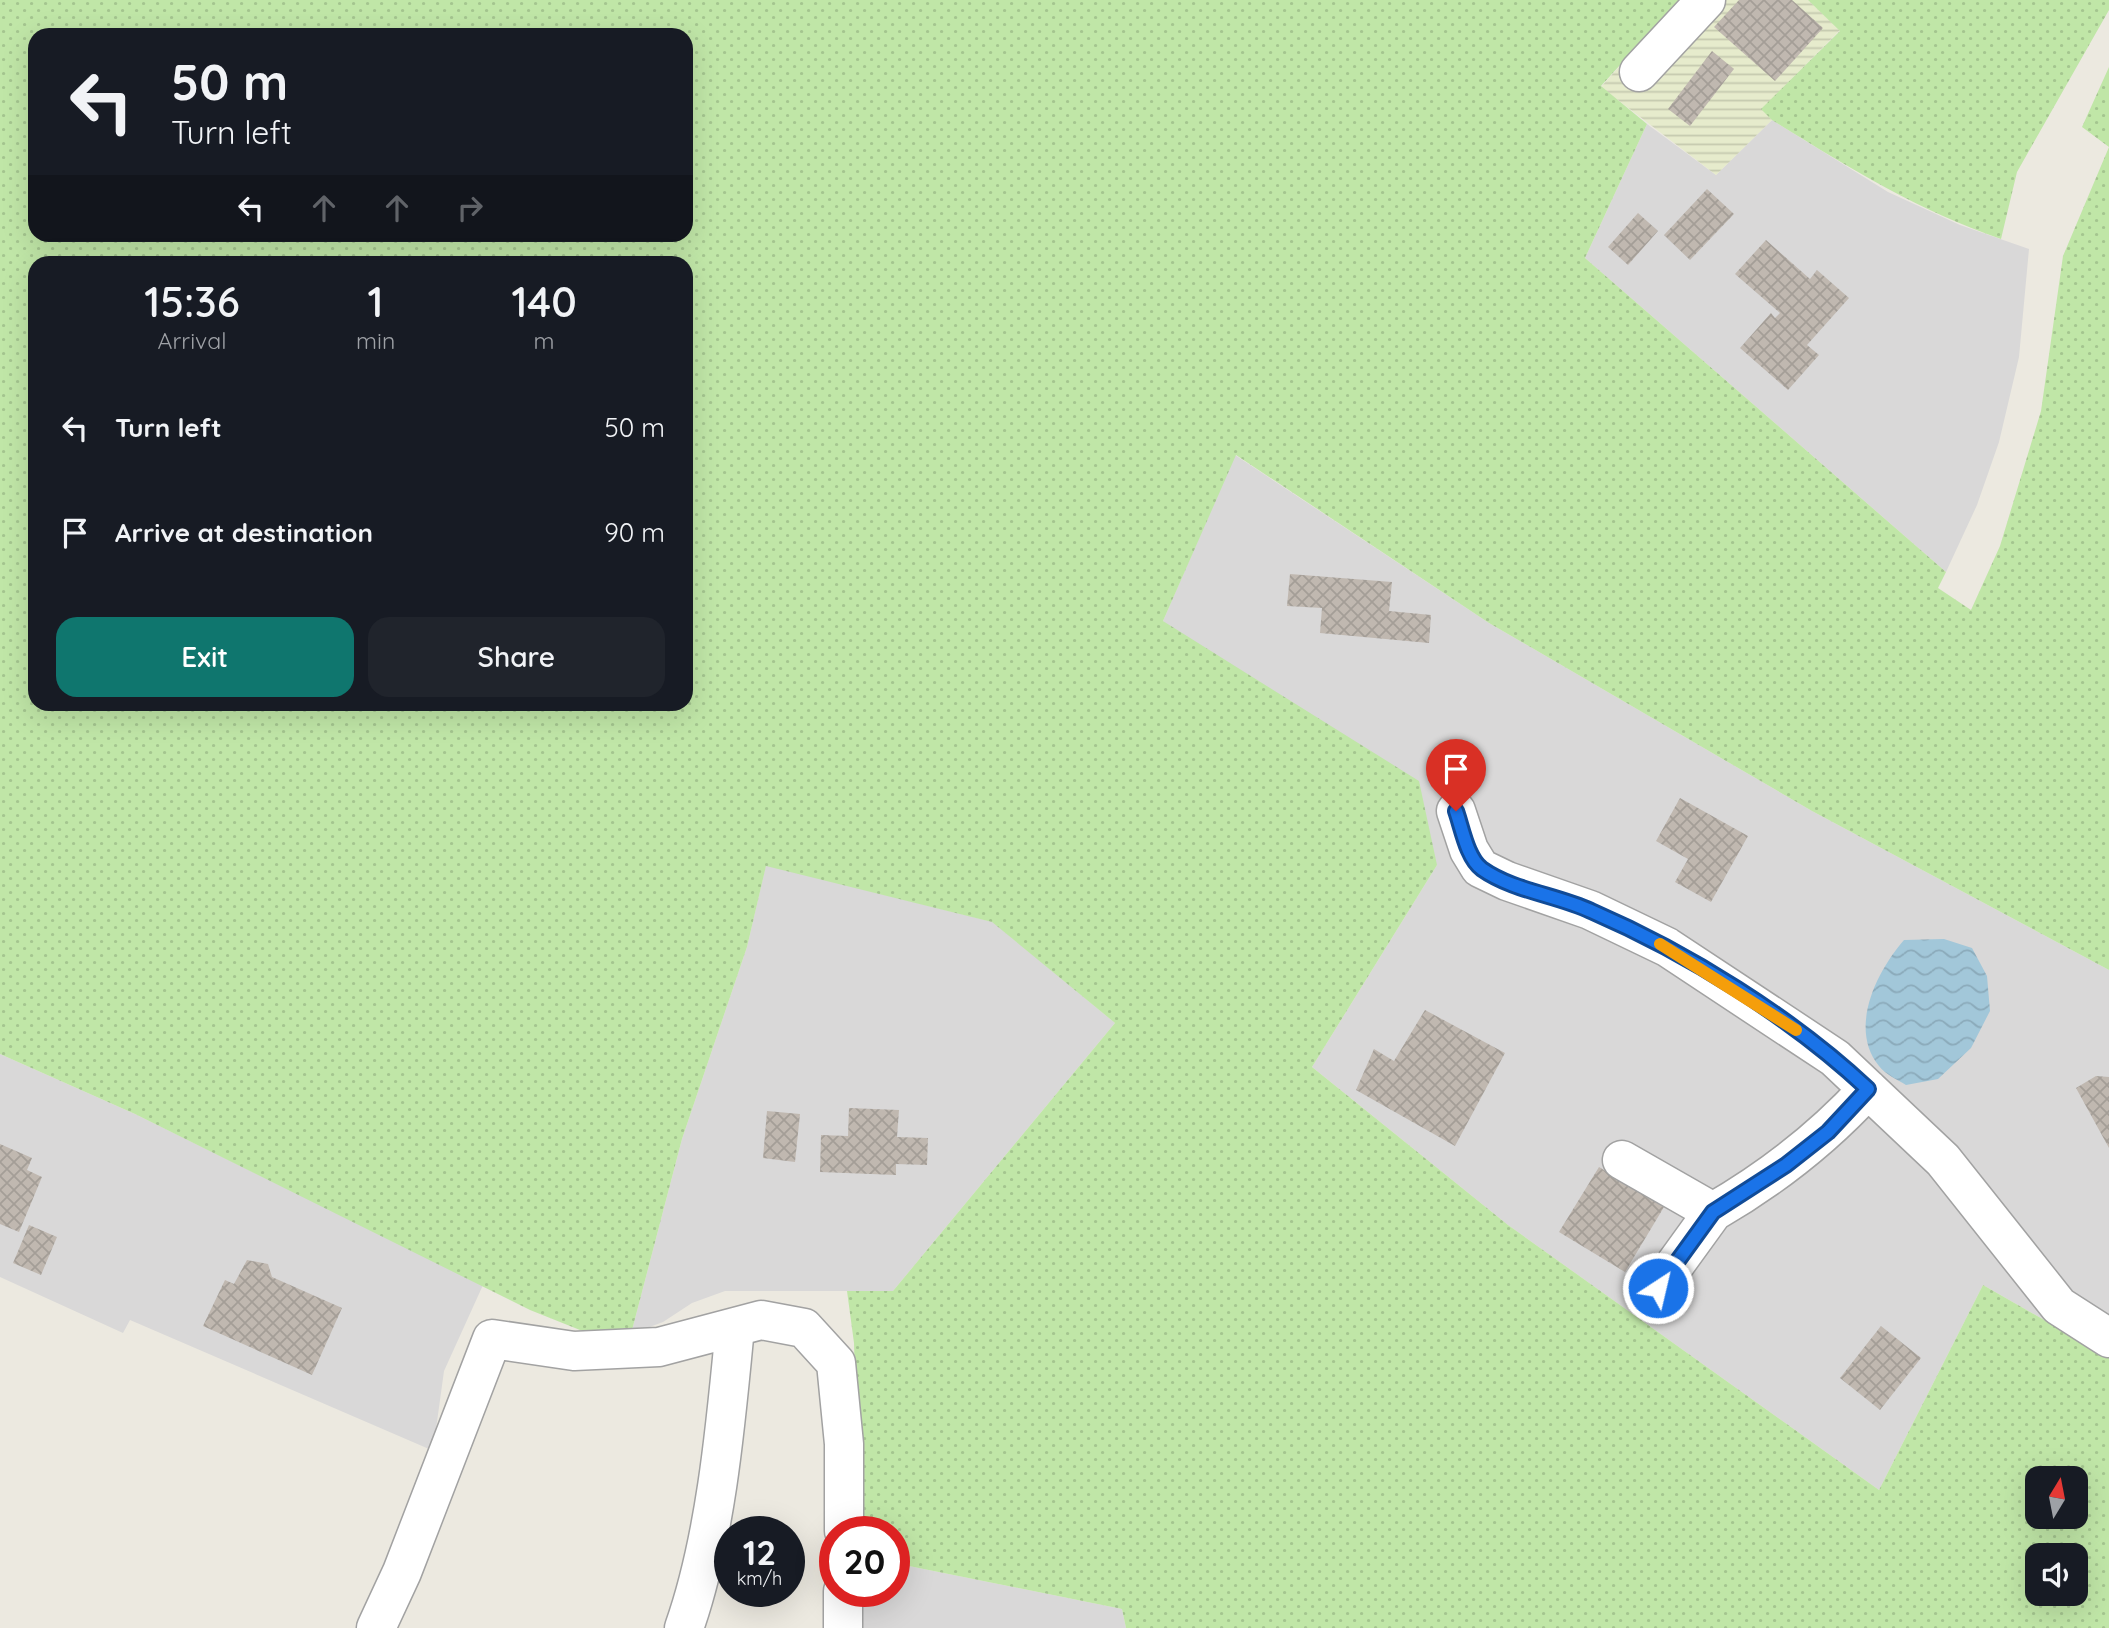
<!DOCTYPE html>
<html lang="en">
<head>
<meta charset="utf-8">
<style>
	body { margin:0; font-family:Quicksand,sans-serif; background:#20242c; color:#f1f3f6; height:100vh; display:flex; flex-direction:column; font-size:26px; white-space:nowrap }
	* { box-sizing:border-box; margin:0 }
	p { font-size:23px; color:#9ea1a6 }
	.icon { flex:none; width:38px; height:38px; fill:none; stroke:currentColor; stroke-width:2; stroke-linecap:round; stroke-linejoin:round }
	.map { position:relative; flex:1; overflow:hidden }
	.drawer { position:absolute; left:28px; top:256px; width:665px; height:455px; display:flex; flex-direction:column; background:#171b24; border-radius:21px; box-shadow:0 7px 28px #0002 }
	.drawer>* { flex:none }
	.banner { position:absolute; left:28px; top:28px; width:665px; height:214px; border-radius:21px; box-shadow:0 7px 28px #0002; background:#171b24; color:#f1f3f6; overflow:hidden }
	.needle { width:46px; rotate:10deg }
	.fabs { position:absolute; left:2025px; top:1466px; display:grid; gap:14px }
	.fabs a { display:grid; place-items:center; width:63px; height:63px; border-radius:14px; background:#171b24; box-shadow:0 7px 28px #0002; font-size:35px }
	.speed { position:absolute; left:714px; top:1516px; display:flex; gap:14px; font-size:35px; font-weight:700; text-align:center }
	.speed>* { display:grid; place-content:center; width:91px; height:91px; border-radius:50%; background:#171b24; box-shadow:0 7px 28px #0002; line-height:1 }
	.speed small { font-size:18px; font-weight:400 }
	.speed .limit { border:10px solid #d22; background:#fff; color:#111 }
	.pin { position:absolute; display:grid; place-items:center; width:60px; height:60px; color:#fff; margin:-72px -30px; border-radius:50% 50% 50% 0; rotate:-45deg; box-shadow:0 0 7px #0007 }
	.pin .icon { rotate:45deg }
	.me { position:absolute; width:77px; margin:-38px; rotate:35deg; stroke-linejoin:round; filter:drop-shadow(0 0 5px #0008) }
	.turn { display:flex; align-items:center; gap:24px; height:147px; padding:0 28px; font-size:32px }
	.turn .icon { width:91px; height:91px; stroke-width:2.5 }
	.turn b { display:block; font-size:49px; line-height:60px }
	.lanes { display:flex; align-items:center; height:66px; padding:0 28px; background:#0003; justify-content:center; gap:35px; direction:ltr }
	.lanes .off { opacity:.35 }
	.eta { display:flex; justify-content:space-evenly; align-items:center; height:119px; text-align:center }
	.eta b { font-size:42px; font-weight:600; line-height:49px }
	.action { display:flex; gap:14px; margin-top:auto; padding:14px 28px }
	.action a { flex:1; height:80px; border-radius:21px; background:#0f766e; color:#fff; font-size:28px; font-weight:600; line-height:80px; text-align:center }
	.action a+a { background:#20242c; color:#f1f3f6 }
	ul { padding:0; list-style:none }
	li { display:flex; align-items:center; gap:21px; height:105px; padding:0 28px }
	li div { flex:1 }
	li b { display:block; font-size:26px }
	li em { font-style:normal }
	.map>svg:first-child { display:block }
	.residential { fill:#d9d8d8 }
	.farmland { fill:url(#farmland-rules) }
	.grass { fill:url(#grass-dots); fill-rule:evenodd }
	.water { fill:url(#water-waves) }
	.building { fill:url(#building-cross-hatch) }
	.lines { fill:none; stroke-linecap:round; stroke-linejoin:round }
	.minor-casing { stroke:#a2a2a2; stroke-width:41 }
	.minor { stroke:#fff; stroke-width:38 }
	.route-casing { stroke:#114b97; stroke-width:18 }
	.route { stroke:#1a73e8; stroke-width:12 }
	.slow { stroke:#f59e0b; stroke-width:12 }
</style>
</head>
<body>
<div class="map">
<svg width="2109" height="1628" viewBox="0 0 2109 1628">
	<defs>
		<pattern id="farmland-rules" width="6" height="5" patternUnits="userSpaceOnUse" patternTransform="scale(1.75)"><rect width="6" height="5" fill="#e6ebcc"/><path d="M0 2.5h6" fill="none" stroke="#c5c9af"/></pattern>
		<pattern id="grass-dots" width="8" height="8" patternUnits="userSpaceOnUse" patternTransform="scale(1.75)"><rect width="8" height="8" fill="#c0e6a7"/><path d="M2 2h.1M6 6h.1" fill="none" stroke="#a4c58f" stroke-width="1.8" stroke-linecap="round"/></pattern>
		<pattern id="water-waves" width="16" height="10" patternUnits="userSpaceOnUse" patternTransform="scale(1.75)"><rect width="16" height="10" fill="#a2c7d9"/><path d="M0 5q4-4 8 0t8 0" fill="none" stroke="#8baaba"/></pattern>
		<pattern id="building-cross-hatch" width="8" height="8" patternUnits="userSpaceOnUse" patternTransform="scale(1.75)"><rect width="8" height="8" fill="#c0b8b0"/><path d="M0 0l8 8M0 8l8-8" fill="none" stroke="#a49e97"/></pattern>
	</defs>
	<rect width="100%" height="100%" fill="#ece9e0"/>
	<!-- residential -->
	<path class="residential" d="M1772 120 1888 192 1960 225 2029 249 2019 357 1999 442 1977 505 1946 572 1585 258 1647 124 1716 175Z
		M1235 455 1489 623 1812 811 2109 970V1357L1983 1285 1879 1490 1508 1225 1312 1067 1437 865 1163 621Z
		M766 865 993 922 1115 1023 893 1291H725L692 1303 663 1322 631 1334 682 1139 747 947Z
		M0 1054 135 1114 483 1285 444 1371 436 1429 429 1449 130 1320 123 1333 0 1277Z
		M894 1563 1122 1609 1126 1628H860V1591H894Z"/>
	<!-- farmland -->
	<path class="farmland" d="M1679 0H1808L1840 30 1762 109 1772 120 1716 175 1601 87Z"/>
	<!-- grass -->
	<path class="grass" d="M0 0H1679L1601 86 1647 124 1585 258 1946 572 1938 588 1971 610 2000 546 2041 411 2063 256 2109 147 2082 127 2109 67V970L1812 811 1489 623 1236 455 1163 621 1419 781 1437 865 1312 1067 1508 1225 1879 1490 1983 1285 2109 1357V1628H1126L1122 1609 894 1563V1531H859L854 1343 847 1291H893L1115 1023 992 922 766 866 747 947 682 1139 631 1334H590L530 1310 135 1114 0 1054ZM35 35H686V234H35ZM35 262H686V704H35ZM2037 1479H2076V1517H2037ZM2037 1556H2076V1594H2037Z
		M1808 0H2109V10L2017 172 2001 239C1917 210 1848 167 1772 120L1761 109 1840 31Z"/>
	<!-- water -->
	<path class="water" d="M1944 939 1972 948 1987 976 1990 1011 1971 1048 1938 1079 1906 1085C1898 1080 1885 1074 1879 1066 1848 1028 1877 971 1904 940Z"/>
	<!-- building -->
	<path class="building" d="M1739 0H1792L1823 28 1775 81 1714 27Z
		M1712 51 1734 69 1690 126 1668 109Z
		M1707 189 1734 214 1690 260 1664 235Z
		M1638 213 1658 231 1628 265 1608 247Z
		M1766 240 1810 279 1817 270 1849 298 1807 345 1819 355 1788 390 1740 348 1771 313 1775 318 1780 313 1735 274Z
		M1290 574 1392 582 1389 611 1431 615 1429 643 1320 633 1322 608 1287 606Z
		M1680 798 1748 836 1711 902 1675 882 1688 859 1656 841Z
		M1425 1010 1505 1053 1455 1146 1356 1090 1374 1049 1394 1061Z
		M2096 1076 2109 1077V1148L2076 1088Z
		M849 1108 899 1110 897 1137 928 1138 927 1165 896 1164V1175L820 1172 821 1135 848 1136Z
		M767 1111 800 1114 795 1162 763 1158Z
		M0 1144 32 1158 27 1170 42 1177 19 1232 0 1224Z
		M1599 1167 1664 1207 1625 1272 1559 1232Z
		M29 1225 57 1237 41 1275 13 1263Z
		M247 1260 268 1264 272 1277 342 1308 312 1375 203 1326 225 1280 234 1284Z
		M1881 1326 1921 1358 1880 1410 1840 1378Z"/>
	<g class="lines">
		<!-- minor casing -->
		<g class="minor-casing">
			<path id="minor" d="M1639 72 1706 0
				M1456 811 1469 850 1480 868 1507 881 1590 910 1667 947 1835 1058 1943 1160 2059 1306 2109 1338
				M1622 1160 1713 1212 1658 1288
				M1713 1212C1772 1178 1822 1139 1868 1089
				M376 1628 402 1572 492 1339 574 1351 659 1347 761 1320 804 1328 836 1363 844 1444V1531
				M684 1628C716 1538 726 1422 735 1327
				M843 1628V1591"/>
		</g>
		<!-- minor -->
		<use href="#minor" class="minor"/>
	</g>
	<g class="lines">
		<!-- route casing -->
		<g class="route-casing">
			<path id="route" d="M1456 811C1462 828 1467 858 1482 869 1513 891 1557 895 1591 911 1688 953 1791 1017 1868 1089L1828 1132 1786 1165 1713 1212 1658 1288"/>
		</g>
		<!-- route -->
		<use href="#route" class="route"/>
		<!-- slow -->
		<path class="slow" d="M1660 944 1796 1030"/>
	</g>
</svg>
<div class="fabs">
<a><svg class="needle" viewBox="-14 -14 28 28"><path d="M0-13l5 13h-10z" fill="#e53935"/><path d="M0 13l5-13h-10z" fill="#9ea1a6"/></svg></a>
<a><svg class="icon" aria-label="sound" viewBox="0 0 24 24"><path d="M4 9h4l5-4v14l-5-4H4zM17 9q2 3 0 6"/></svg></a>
</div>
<div class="speed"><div>12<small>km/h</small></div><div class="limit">20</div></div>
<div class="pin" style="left:1456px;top:811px;background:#d93025"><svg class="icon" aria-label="arrive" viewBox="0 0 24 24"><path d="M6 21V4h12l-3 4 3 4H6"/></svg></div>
<svg class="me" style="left:1658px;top:1288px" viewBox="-20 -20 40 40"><circle r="17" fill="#1a73e8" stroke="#fff" stroke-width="3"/><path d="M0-11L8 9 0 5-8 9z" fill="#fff"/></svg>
<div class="banner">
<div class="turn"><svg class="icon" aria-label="left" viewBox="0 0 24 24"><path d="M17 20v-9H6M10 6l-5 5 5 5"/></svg><div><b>50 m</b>Turn left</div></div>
<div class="lanes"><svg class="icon" aria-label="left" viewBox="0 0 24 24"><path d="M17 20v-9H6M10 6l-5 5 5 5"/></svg><svg class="icon off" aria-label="ahead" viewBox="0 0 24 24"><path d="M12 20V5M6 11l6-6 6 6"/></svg><svg class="icon off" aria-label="ahead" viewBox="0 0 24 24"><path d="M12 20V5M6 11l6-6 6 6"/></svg><svg class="icon off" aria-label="right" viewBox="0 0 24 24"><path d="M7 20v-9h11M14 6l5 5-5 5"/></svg></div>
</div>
<section class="drawer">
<div class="eta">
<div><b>15:36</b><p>Arrival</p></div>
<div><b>1</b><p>min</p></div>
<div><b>140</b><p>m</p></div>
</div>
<ul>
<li><svg class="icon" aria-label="left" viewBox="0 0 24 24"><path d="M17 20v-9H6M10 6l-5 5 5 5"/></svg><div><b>Turn left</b></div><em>50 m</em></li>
<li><svg class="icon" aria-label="arrive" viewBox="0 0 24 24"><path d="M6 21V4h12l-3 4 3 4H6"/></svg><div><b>Arrive at destination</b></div><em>90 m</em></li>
</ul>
<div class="action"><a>Exit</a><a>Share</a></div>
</section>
</div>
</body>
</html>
